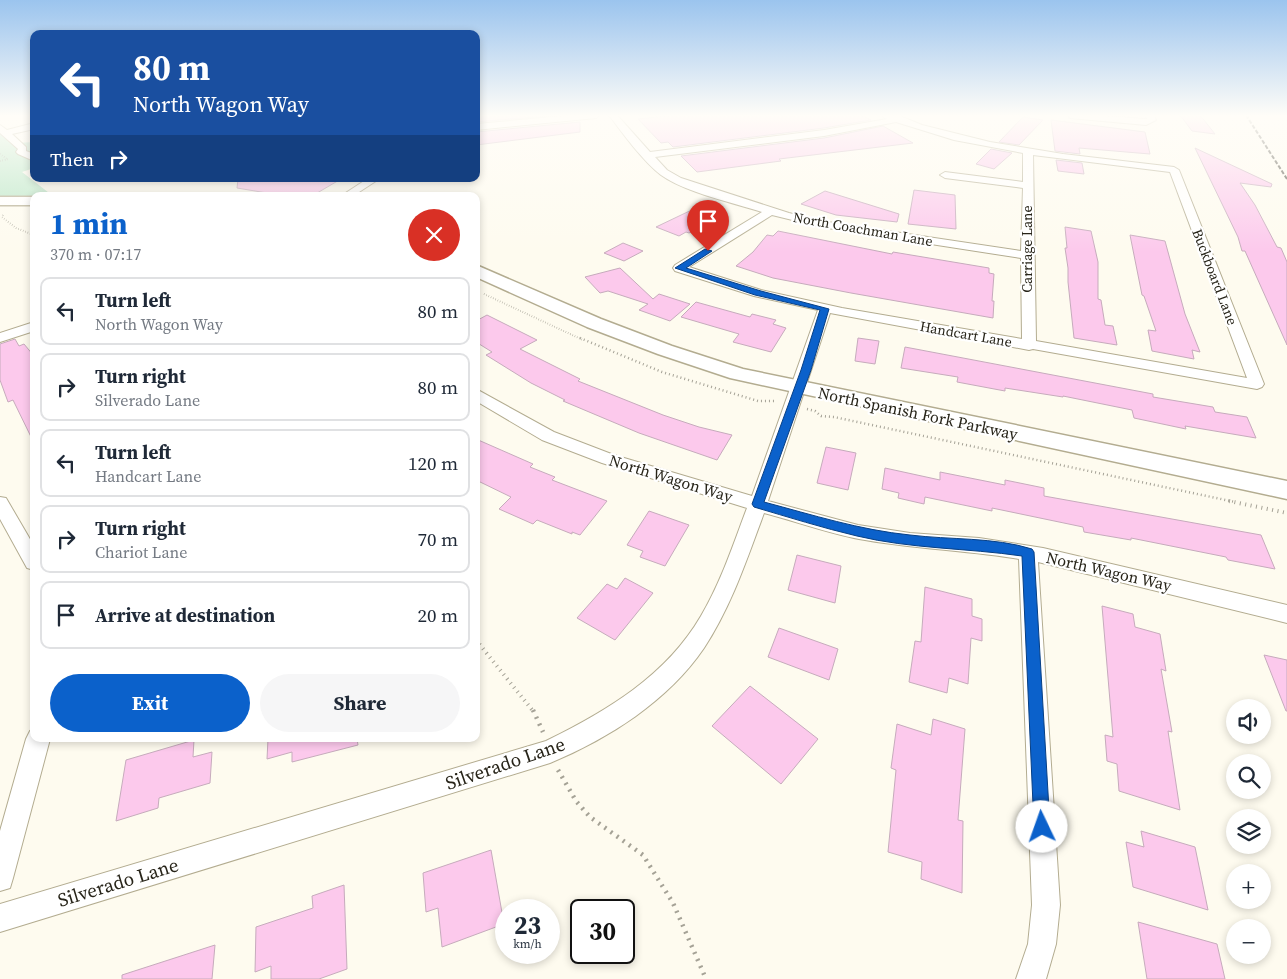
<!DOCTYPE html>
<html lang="en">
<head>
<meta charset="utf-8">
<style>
	body { margin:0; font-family:"Source Serif 4",serif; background:#f6f6f7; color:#1f2937; height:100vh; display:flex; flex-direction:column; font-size:19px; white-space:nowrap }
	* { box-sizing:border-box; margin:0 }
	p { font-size:16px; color:#747a83 }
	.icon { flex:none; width:28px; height:28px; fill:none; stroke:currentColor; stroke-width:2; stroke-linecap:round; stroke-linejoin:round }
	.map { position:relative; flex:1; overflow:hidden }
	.details { position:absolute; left:30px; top:192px; width:450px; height:550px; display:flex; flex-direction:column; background:#fff; border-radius:10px; box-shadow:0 2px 8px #0003 }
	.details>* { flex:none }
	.guide { position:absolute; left:30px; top:30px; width:450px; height:152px; border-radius:10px; box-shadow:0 2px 8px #0003; background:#1a4fa0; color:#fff; overflow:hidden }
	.fabs { position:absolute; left:1226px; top:699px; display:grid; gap:10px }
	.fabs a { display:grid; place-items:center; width:45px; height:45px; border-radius:50%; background:#fff; box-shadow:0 2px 8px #0003; font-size:25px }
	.speed { position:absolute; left:495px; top:899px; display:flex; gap:10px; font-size:25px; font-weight:700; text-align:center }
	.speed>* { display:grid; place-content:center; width:65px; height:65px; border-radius:50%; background:#fff; box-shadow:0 2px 8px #0003; line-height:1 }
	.speed small { font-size:12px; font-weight:400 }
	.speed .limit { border:2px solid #111; border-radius:8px; background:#fff; color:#111 }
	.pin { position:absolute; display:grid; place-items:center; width:42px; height:42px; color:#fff; margin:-51px -21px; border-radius:50% 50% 50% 0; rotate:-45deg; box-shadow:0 0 5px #0007 }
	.pin .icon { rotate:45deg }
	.me { position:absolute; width:55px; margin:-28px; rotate:357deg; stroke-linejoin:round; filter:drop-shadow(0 0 4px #0008) }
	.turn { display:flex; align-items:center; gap:18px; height:105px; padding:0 20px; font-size:22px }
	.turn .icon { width:65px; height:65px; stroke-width:2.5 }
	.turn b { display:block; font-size:35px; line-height:42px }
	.then { display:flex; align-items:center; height:48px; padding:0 20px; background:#0003; gap:10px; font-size:19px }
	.round { display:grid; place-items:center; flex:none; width:52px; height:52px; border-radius:26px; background:#f6f6f7 }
	.headline { display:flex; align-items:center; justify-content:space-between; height:85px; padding:0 20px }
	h1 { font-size:30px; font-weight:700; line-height:38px; color:#0b61cb }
	.cta { display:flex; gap:10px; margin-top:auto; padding:10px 20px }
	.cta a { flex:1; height:58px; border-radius:30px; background:#0b61cb; color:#fff; font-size:20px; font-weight:700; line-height:58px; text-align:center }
	.cta a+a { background:#f6f6f7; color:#1f2937 }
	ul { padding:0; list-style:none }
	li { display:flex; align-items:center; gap:15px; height:68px; margin:0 10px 8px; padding:0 10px; border:2px solid #e0e1e3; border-radius:10px }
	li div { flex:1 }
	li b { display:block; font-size:19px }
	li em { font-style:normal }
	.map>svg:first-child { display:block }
	.green { fill:#b9e6c6 }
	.building { fill:#fcc9ec; stroke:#c6abbc }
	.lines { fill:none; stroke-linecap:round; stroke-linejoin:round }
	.street-casing { stroke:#b3ac90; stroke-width:2 }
	.secondary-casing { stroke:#b3ac90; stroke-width:3 }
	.path-far3 { stroke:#a5a296; stroke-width:2; stroke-dasharray:0.5 2; stroke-linecap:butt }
	.path-far2 { stroke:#a5a296; stroke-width:2.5; stroke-dasharray:1 3; stroke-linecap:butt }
	.path-far1 { stroke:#a5a296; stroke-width:4; stroke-dasharray:1 4.5; stroke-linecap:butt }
	.path { stroke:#a5a296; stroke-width:4.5; stroke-dasharray:2 5.5; stroke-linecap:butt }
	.street { fill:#fff; fill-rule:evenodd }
	.secondary { fill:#fff; fill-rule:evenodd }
	.rail { stroke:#464338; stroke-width:2; stroke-dasharray:4 2; stroke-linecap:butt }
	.route { fill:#0b61cb; stroke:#073f84 }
	.labels { text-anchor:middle; stroke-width:4.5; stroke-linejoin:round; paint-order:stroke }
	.far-street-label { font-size:14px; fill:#272419; stroke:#fff }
	.street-label { font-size:16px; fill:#272419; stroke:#fff }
	.near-street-label { font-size:19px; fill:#272419; stroke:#fff }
</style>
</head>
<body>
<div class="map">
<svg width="1287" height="979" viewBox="0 0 1287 979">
	<rect width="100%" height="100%" fill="#fefbef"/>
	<!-- green -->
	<path class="green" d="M5 133 17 143 34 142V168L22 172 53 196H34V201H0V134Z"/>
	<!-- building -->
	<path class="building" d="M476 115H559L476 122Z
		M675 115H861L871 120 824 128 673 147 668 142 661 143 638 119Z
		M1180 115H1200L1215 134 1192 131Z
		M1023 117 1043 120 1019 145 999 142Z
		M1051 120 1145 132 1150 154 1079 148 1080 154 1055 151Z
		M580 122V132L476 145V132Z
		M883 126 913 143 779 159 781 161 697 172 681 156 824 138Z
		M1195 148 1272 184 1271 187 1240 183 1255 205 1277 247 1281 248 1287 262V345L1245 251H1242L1238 237Z
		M991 149 1012 153 994 169 976 164Z
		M1056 160 1082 163 1084 174 1058 171Z
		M238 179H341L312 196H285L237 188Z
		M914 190 955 195 956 229 908 224Z
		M825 191 899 214 897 222 836 215 801 204Z
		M700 206 723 215 689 233 686 232 679 236 656 227Z
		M1065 227 1091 231 1098 262V299L1101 300 1105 325 1113 326 1117 345 1074 338 1068 282V268L1065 248H1067Z
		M778 231 892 254 893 252 989 268V273L994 274 992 301H994L993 318 851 293 773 278 736 266 753 252 767 235 773 236Z
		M1130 235 1165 241 1185 314 1200 352 1192 350 1194 359 1152 351 1148 330 1156 331 1144 296 1142 295Z
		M623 243 643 251 624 261 604 253Z
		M620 268 653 299 659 294 690 304 670 321 639 310 648 304 608 291 600 293 585 277Z
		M696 302 750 317 752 314 776 320 773 324 786 328 771 352 733 342 739 334 681 317Z
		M487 315 537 340 520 349 580 379 578 381 663 415 699 427 732 435 717 460 639 433 563 401 565 400 531 383 486 355 492 352 476 342V321Z
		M858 338 879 341 875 364 855 361Z
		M15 339 19 346 24 344 34 356V443L13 400 8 402 0 380V344Z
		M905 347 1153 394V397L1213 407 1215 412 1247 417 1256 438 1185 426 1186 429 1134 418 1132 410 1063 396V397L1005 388V391L957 382 958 377 901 368Z
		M476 439 533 464 530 467 555 477 552 480 607 501 580 535 572 532V534L537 520 533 524 499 509 511 497 476 480Z
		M826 447 856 453 848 490 817 483Z
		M885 468 940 480V472L1005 485V480L1044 488V496L1261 535 1275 569 1228 560 1226 557 1131 538V540L1084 532 1083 527 992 508V511L925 497 924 504 898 498 899 493 882 489Z
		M649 511 689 525 665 566 640 557 643 551 627 545Z
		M797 555 841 566 835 603 788 590Z
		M625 578 653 593 615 640 577 618 607 584 617 589Z
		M925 587 972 599V616L982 619V641L971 638 968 684 949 678 947 693 909 682 915 641 921 642Z
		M1102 606 1133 614 1135 627 1160 634 1166 671 1161 669 1172 732 1168 731 1180 810 1119 791 1117 764 1107 761 1105 735 1113 737Z
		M779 628 838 649 829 680 768 657Z
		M1264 655 1287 660V711H1286Z
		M750 686 818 739 781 784 712 726Z
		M933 719 965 729 958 820 963 821 962 893 921 879 922 862 888 852 896 770 891 768 897 724 931 735Z
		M268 739H357L358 745 292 762V752L267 759Z
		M194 740 193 757 212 752 210 783 159 798 158 808 116 821 126 760Z
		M1141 831 1195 847 1208 910 1133 887 1126 842 1144 847Z
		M491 850 504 924 442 947 438 908 426 912 423 873Z
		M344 885 347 969 319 979H271V966L255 972 256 927 313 908 312 896Z
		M1138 922 1217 944 1225 979H1147Z
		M215 945 212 979H122V975Z"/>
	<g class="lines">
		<!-- street casing -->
		<g class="street-casing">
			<path id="street" d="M575 115H600L596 118 476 130V124Z
				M609 115H617L650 152 824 130 887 119 880 115 900 116 922 125 990 142 1063 154 1174 167 1179 170 1264 384 1262 387 1257 389 1033 349 1029 350 830 313 768 501 858 525 910 533 979 538 1043 548 1287 605V623L1038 562 1060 905 1056 944 1046 979H1016L1028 944 1032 905 1019 559C966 550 912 549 859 539 827 533 795 521 764 513 747 559 731 607 704 648 668 701 608 739 550 763L0 932V904L546 741C607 711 666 676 701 616 721 582 733 545 747 508L602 463 542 440 476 401V389L554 432 614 455 752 496 818 310 754 296 675 271 673 268 675 265 762 212C734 203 684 192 661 175 643 161 623 134 609 115ZM896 122 954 140 1023 153V182L945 172 940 175 945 178 1023 188 1021 251 821 221 789 213 681 178 667 170 655 157 824 136ZM1033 155 1170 172 1247 378 1036 341ZM772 215 821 227 1021 258 1022 339 842 308 761 290 689 267Z
				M1066 115H1092L1145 119H1147L1146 115H1154L1156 120 1146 125 1070 118Z
				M34 123V129L12 134 26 147V151L34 154V161L18 154 16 152 18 149 0 133V125L7 130Z
				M367 179H379L353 196H341Z
				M34 322V331L0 342V333Z
				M0 497 6 498 34 546V570L27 568 0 519Z
				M34 729V739H50L13 878 10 888 0 891V831L26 739 30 731Z"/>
		</g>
		<!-- secondary casing -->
		<g class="secondary-casing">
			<path id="secondary" d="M0 197H34V205H0Z
				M476 265 601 319 672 346 743 369 1287 481V499L730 378 658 354 587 327 476 277Z"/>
		</g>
		<!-- path-far3 -->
		<path class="path-far3" d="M0 154 7 159
			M0 161 9 159
			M3 215 2 217 16 228 34 235
			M484 294 583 340"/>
		<!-- path-far2 -->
		<path class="path-far2" d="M580 338 662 372 758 401H774
			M807 409 815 411 821 416 834 417 1235 502"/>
		<!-- path-far1 -->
		<path class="path-far1" d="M1229 501 1287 513
			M476 640 533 711"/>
		<!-- path -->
		<path class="path" d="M533 710 543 732
			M558 770 576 801 590 817 643 855 673 903 706 979"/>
		<!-- street -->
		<use href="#street" class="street"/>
		<!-- secondary -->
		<use href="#secondary" class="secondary"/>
		<!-- rail -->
		<path class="rail" d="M1246 115 1287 179"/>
	</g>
	<!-- sky -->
	<linearGradient id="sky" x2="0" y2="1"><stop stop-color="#9bc4ee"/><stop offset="0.46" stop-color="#fffdf8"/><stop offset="1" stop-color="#fffdf8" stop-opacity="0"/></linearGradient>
	<rect width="1287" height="252" fill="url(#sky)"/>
	<!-- route -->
	<path class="route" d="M705 249 712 251 686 268 761 291 829 309 811 370 764 502C813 515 860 530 910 535 950 540 994 537 1032 549L1034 552 1050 827 1048 833 1042 836 1036 833 1034 827 1022 556C967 548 911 549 857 536 823 528 788 517 754 507L752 504 801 370 820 310 755 295 675 268Z"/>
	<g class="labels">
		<!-- far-street labels -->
		<g class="far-street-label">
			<text transform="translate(863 229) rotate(10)" y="5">North Coachman Lane</text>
			<text transform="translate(1027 249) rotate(-90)" y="5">Carriage Lane</text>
			<text transform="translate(1215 277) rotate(69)" y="5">Buckboard Lane</text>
			<text transform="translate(966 334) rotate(10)" y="5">Handcart Lane</text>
		</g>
		<!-- street labels -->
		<g class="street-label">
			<text transform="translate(918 413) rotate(12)" y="6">North Spanish Fork Parkway</text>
			<text transform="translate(671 478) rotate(17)" y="6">North Wagon Way</text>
			<text transform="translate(1109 571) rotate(13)" y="6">North Wagon Way</text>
		</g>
		<!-- near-street labels -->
		<g class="near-street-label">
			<text transform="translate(505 763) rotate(-19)" y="7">Silverado Lane</text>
			<text transform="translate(118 882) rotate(-17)" y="7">Silverado Lane</text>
		</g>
	</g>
</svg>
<div class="fabs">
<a><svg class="icon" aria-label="sound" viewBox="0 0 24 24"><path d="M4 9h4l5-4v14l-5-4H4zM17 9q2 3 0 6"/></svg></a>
<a><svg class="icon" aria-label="search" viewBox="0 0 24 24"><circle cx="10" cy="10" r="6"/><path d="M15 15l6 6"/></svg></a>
<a><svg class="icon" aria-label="layers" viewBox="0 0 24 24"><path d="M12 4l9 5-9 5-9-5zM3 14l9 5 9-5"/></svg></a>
<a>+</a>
<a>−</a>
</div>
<div class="speed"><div>23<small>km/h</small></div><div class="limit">30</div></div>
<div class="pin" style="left:708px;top:251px;background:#d93025"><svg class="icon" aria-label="arrive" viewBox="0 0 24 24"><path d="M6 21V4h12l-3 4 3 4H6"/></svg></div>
<svg class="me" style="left:1042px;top:827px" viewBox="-20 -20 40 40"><circle r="19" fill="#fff"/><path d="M0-13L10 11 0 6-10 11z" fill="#0b61cb"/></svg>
<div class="guide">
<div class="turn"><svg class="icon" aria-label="left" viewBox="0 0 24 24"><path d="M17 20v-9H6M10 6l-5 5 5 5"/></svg><div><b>80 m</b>North Wagon Way</div></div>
<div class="then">Then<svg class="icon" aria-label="right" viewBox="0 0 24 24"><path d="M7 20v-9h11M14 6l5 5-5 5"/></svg></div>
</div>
<section class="details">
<div class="headline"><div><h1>1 min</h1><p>370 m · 07:17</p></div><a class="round" style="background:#d93025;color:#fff"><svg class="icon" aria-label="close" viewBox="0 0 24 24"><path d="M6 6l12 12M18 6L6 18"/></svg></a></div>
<ul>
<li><svg class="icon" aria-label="left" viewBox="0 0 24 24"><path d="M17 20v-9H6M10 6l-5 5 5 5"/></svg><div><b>Turn left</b><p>North Wagon Way</p></div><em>80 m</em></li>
<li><svg class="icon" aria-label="right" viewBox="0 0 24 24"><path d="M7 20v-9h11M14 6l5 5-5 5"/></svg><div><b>Turn right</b><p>Silverado Lane</p></div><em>80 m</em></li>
<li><svg class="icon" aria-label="left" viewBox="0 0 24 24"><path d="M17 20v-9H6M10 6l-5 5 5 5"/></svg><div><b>Turn left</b><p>Handcart Lane</p></div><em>120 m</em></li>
<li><svg class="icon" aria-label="right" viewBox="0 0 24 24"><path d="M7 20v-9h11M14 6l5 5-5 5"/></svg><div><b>Turn right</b><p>Chariot Lane</p></div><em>70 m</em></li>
<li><svg class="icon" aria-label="arrive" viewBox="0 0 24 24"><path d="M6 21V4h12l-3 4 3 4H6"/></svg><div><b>Arrive at destination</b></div><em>20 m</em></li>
</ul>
<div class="cta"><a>Exit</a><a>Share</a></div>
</section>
</div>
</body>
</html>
